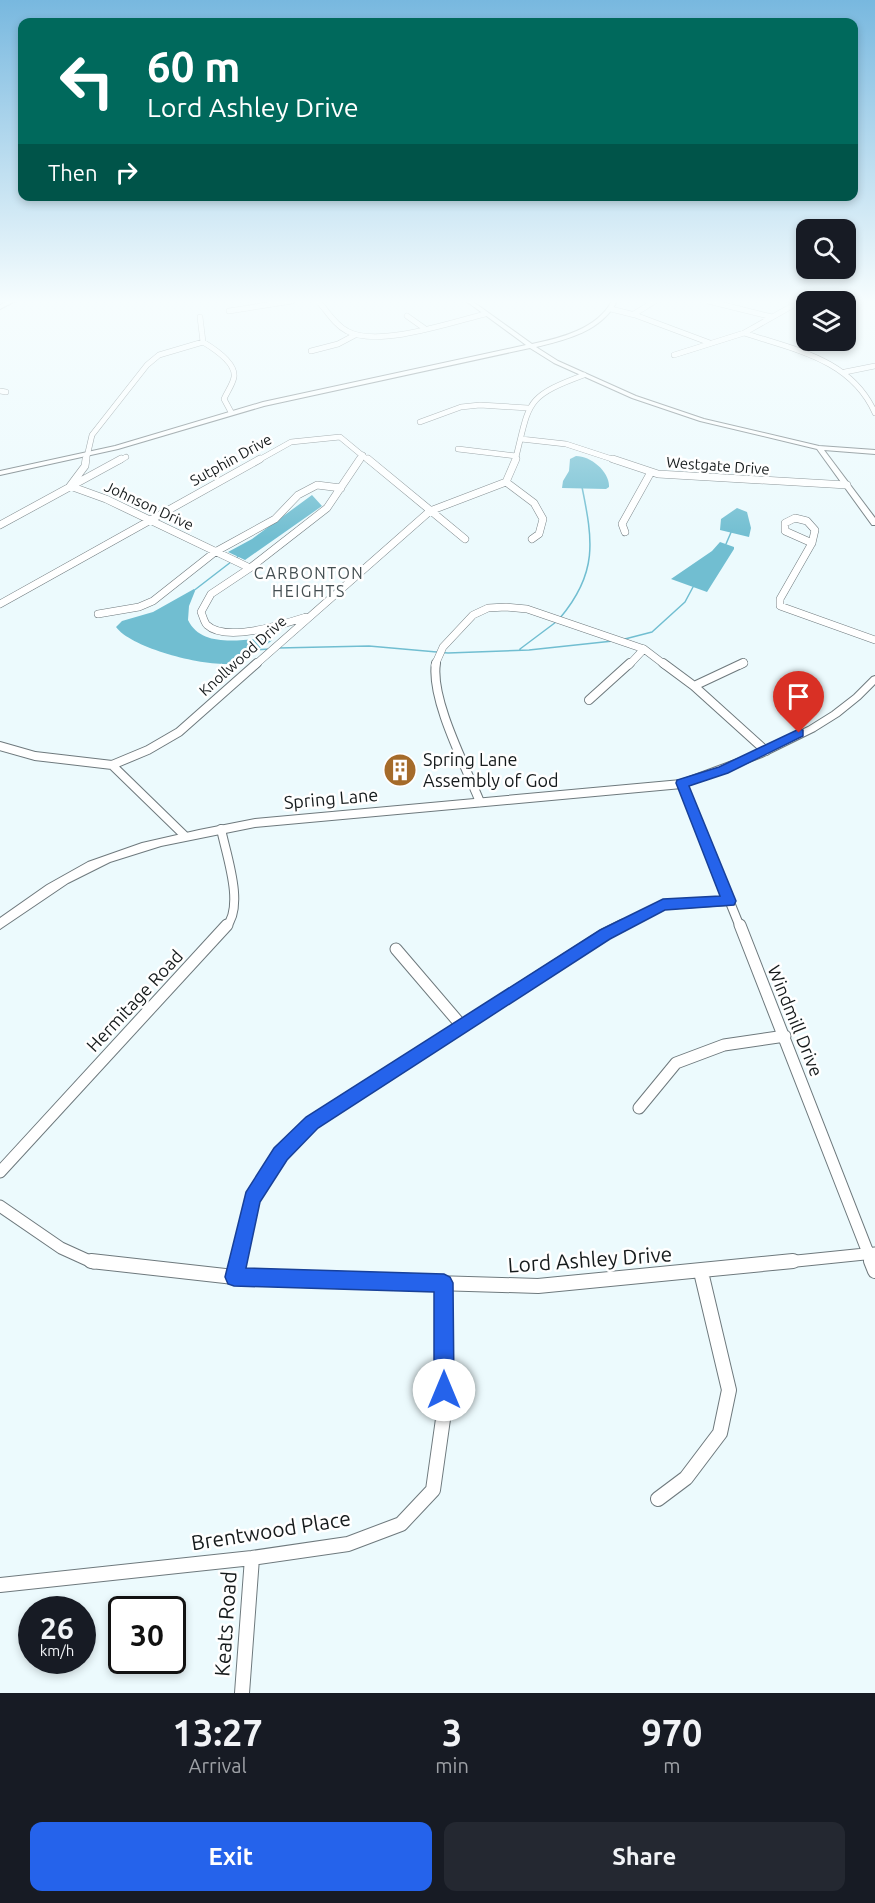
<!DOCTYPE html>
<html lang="en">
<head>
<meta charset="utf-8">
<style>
	body { margin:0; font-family:Ubuntu,sans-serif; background:#242831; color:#f1f3f6; height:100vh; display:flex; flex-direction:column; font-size:22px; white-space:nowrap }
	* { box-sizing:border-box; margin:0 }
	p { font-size:20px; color:#9ea1a6 }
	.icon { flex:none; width:33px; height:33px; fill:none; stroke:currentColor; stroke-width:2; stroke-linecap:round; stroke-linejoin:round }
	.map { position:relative; height:1693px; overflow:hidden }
	.details { display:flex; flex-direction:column; background:#171b24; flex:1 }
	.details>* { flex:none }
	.hud { position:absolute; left:18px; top:18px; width:840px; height:183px; border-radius:12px; box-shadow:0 3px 9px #0003; background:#00695c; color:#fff; overflow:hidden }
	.fabs { position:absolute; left:796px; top:219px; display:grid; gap:12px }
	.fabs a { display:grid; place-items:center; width:60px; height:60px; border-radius:12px; background:#171b24; box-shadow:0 3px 9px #0003; font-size:30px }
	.speed { position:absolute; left:18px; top:1596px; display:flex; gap:12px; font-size:30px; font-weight:700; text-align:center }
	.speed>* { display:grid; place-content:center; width:78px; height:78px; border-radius:50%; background:#171b24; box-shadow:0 3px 9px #0003; line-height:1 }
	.speed small { font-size:15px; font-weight:400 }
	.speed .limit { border:3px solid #111; border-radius:9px; background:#fff; color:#111 }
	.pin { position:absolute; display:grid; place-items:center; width:51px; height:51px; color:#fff; margin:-62px -26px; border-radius:50% 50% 50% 0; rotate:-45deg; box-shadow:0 0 6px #0007 }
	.pin .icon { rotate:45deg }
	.me { position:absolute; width:66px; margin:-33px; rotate:0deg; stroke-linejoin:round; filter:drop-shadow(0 0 4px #0008) }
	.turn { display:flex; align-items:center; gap:21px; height:126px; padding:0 30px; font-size:27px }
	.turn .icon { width:78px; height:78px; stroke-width:2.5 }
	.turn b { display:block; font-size:42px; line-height:51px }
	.then { display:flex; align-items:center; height:57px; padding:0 30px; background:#0003; gap:12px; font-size:22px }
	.eta { display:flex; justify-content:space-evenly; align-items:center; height:102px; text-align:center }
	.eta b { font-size:36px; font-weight:600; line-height:42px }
	.action { display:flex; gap:12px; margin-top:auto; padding:12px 30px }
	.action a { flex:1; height:69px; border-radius:12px; background:#2563eb; color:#fff; font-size:24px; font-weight:600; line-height:69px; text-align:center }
	.action a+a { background:#242831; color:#f1f3f6 }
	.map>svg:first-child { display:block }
	.water { fill:#71bed1 }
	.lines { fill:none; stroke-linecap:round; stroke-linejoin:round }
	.stream { stroke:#71bed1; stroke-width:1.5 }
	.minor-far4-casing { stroke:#6e797d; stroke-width:6 }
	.minor-far3-casing { stroke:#6e797d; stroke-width:8 }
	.minor-far2-casing { stroke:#6e797d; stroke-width:10 }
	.minor-far1-casing { stroke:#6e797d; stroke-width:13 }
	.minor-casing { stroke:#6e797d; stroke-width:16 }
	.tertiary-casing { stroke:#6e797d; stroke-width:2 }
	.minor-far4 { stroke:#fff; stroke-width:5 }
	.minor-far3 { stroke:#fff; stroke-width:7 }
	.minor-far2 { stroke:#fff; stroke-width:8 }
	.minor-far1 { stroke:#fff; stroke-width:11 }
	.minor { stroke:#fff; stroke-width:14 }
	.tertiary { fill:#fff; fill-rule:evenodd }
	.route { fill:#2563eb; stroke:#184099; stroke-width:1.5 }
	.labels { text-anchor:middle; stroke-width:5; stroke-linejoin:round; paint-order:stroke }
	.far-street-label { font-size:15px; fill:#161b1c; stroke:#fff }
	.far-neighbourhood-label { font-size:16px; letter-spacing:1.5px; fill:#444f52; stroke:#fff }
	.poi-label { font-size:18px; fill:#161b1c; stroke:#fff; text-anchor:start }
	.street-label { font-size:18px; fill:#161b1c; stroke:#fff }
	.near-street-label { font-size:21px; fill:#161b1c; stroke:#fff }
</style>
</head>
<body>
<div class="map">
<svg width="875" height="1693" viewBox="0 0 875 1693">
	<rect width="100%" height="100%" fill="#ecfafd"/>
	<!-- water -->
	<path class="water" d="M576 456C591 456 610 472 609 487L606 489 562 488 563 481 569 471 570 459Z
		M312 495 322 506 245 560 228 552 252 539Z
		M737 508 747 512 751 528 749 537 720 530 721 519Z
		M720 542 734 547V549L707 592 671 579 712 551Z
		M194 589 195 591 189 606 188 620C202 649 242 639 269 638L272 640C268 645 262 646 256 650 250 655 247 661 238 663 211 669 132 649 116 627L122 621 153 612Z"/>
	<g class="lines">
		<!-- stream -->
		<path class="stream" d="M726 544 732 530
			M192 592 240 555
			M560 618C598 573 593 541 582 487
			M621 640 652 632 685 602 693 587
			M278 648 369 646 448 653 529 650 613 641
			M520 649 556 622
			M254 650 269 649"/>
		<!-- minor-far4 casing -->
		<g class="minor-far4-casing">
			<path id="minor-far4" d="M318 301C327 311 335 325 347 331 377 348 453 322 485 314
				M708 301 772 317
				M611 309 635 315 710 343
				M229 311 292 301
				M634 314 655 301
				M407 316 424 328
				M200 317 203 342C213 348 236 363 234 377 233 384 227 392 224 399L231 412
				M744 333C795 350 851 359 875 413
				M311 351 338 344 355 335
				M674 355 744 333 792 306
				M845 372 875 366
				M0 391 6 392
				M420 422 461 407 480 405 528 408
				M521 439 566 444 618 461
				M458 449 516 456
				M86 461 92 435 147 365 159 355 203 342
				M119 461 126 457
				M257 461 291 442 340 437 369 461
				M359 461 363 455
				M515 461C530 402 524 397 584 375"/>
		</g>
		<!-- minor-far3 casing -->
		<g class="minor-far3-casing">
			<path id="minor-far3" d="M86 459 85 466 70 486 106 499 250 568
				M368 459 465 539
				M613 459 658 474 847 485
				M506 482 534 503 543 519 539 534 532 539
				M795 518 807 521 815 530 812 543 785 531V523Z
				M0 525 121 459
				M625 532 622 524 651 472
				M812 543 780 599V606L875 640
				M0 604 260 459
				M98 614 139 607 153 601 215 552 275 519 298 495 317 485 341 488
				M306 617C284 624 226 643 207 625 204 622 203 616 201 612L211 594 250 568 327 508 360 459
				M255 665 430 511 506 482 516 459
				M435 665 443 647 473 615 488 608 506 607 527 609 644 649 665 665
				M629 665 644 649
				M740 665 744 663"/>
		</g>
		<!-- minor-far2 casing -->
		<g class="minor-far2-casing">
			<path id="minor-far2" d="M436 663C430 699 466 767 480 802
				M663 663 694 686 766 751
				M694 686 743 663
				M589 700 630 663
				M0 746 35 756 112 765 185 836
				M112 765 148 750 179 732 257 663
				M682 784 740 927
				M221 829C226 854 245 906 226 927
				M620 927 663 905 729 901"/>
		</g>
		<!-- minor-far1 casing -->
		<g class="minor-far1-casing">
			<path id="minor-far1" d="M740 925 872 1263
				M396 949 461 1025
				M639 1108 676 1063 724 1045 785 1036
				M0 1172 227 925
				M0 1206 61 1248 94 1263
				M237 1263 252 1198 280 1154 312 1122 605 934 623 925
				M777 1263 875 1253"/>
		</g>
		<!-- minor casing -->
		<g class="minor-casing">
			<path id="minor" d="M91 1261 234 1277 538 1286 793 1261
				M871 1261 875 1271
				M234 1277 238 1261
				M658 1499 686 1478 720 1433 729 1390 701 1272
				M0 1585 252 1558 348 1544 401 1524 433 1490 444 1412V1283
				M242 1693 252 1558"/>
		</g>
		<!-- tertiary casing -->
		<g class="tertiary-casing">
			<path id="tertiary" d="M8 301H15L0 309V305Z
				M466 301H472L532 344C561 338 597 329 612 301H617C602 331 566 340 536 347L558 361 636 396 704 419 819 446 875 450V454L824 450 875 518V525H872L817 449 700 421 632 398 554 363 530 348 264 406 118 449 0 475V471L115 446 263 402 526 345Z
				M875 676V684L860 699 839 716 815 731 762 757 682 788 255 827 161 846 110 862 68 883 0 929V918L47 885 88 862 142 843 199 830 255 819 681 780 756 752 808 727 832 712 854 695 872 677Z"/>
		</g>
		<!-- minor-far4 -->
		<use href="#minor-far4" class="minor-far4"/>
		<!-- minor-far3 -->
		<use href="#minor-far3" class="minor-far3"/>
		<!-- minor-far2 -->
		<use href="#minor-far2" class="minor-far2"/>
		<!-- minor-far1 -->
		<use href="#minor-far1" class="minor-far1"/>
		<!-- minor -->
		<use href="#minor" class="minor"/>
		<!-- tertiary -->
		<use href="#tertiary" class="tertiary"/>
	</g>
	<!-- sky -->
	<linearGradient id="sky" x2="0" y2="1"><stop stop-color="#78b8df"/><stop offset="0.56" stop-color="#f6fdfe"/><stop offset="1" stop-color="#f6fdfe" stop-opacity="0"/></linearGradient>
	<rect width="875" height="538" fill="url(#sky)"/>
	<!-- route -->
	<path class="route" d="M799 729 803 730V736L728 773 689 786 736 901 734 905 665 910 610 939 318 1128 287 1160 260 1202 246 1268 444 1274 450 1277 453 1283 454 1390 451 1398 444 1401 437 1398 434 1390V1292L234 1286 228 1284 225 1277 246 1192 274 1148 306 1117 600 930 663 899 720 896 676 783 677 780 719 767Z"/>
	<!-- icons -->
	<defs>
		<g id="building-disc" transform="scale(1.725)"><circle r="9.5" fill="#a56b2a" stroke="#fff"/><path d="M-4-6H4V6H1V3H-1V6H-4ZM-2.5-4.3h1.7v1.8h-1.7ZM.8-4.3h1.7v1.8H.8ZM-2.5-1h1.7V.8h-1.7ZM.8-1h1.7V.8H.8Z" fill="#fff"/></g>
	</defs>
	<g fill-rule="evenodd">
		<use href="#building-disc" x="400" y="770"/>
	</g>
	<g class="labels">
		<!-- far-street labels -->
		<g class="far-street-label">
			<text transform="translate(231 460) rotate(-29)" y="5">Sutphin Drive</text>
			<text transform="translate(718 466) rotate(4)" y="5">Westgate Drive</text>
			<text transform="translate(149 506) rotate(25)" y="5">Johnson Drive</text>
			<text transform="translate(243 656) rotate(-42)" y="5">Knollwood Drive</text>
		</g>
		<!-- far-neighbourhood labels -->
		<g class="far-neighbourhood-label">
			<text x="309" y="579">CARBONTON<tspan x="309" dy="18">HEIGHTS</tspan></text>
		</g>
		<!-- poi labels -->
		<g class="poi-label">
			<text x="423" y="766">Spring Lane<tspan x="423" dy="21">Assembly of God</tspan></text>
		</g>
		<!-- street labels -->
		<g class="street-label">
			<text transform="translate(331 799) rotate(-5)" y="6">Spring Lane</text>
			<text transform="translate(135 1001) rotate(-47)" y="6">Hermitage Road</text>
			<text transform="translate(795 1021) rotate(68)" y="6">Windmill Drive</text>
		</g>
		<!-- near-street labels -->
		<g class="near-street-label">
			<text transform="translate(590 1260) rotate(-4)" y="7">Lord Ashley Drive</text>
			<text transform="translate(271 1531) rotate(-9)" y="7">Brentwood Place</text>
			<text transform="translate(226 1624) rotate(-86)" y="7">Keats Road</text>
		</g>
	</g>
</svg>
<div class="fabs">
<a><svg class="icon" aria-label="search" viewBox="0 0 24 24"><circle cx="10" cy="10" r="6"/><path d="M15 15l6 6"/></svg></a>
<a><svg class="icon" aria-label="layers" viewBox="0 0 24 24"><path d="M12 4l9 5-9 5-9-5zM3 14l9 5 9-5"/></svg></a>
</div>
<div class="speed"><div>26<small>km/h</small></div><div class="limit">30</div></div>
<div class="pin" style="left:799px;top:733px;background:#d93025"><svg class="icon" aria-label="arrive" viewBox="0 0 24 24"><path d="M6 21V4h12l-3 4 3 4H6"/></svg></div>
<svg class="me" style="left:444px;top:1390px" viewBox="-20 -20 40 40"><circle r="19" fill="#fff"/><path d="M0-13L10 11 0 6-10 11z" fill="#2563eb"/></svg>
<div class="hud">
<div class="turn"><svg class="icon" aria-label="left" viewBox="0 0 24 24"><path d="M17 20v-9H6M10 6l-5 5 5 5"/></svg><div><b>60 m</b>Lord Ashley Drive</div></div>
<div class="then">Then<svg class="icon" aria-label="right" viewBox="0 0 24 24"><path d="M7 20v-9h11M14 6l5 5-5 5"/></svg></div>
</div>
</div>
<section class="details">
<div class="eta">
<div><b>13:27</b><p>Arrival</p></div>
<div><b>3</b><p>min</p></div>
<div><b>970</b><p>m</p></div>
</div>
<div class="action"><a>Exit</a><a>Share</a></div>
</section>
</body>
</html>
